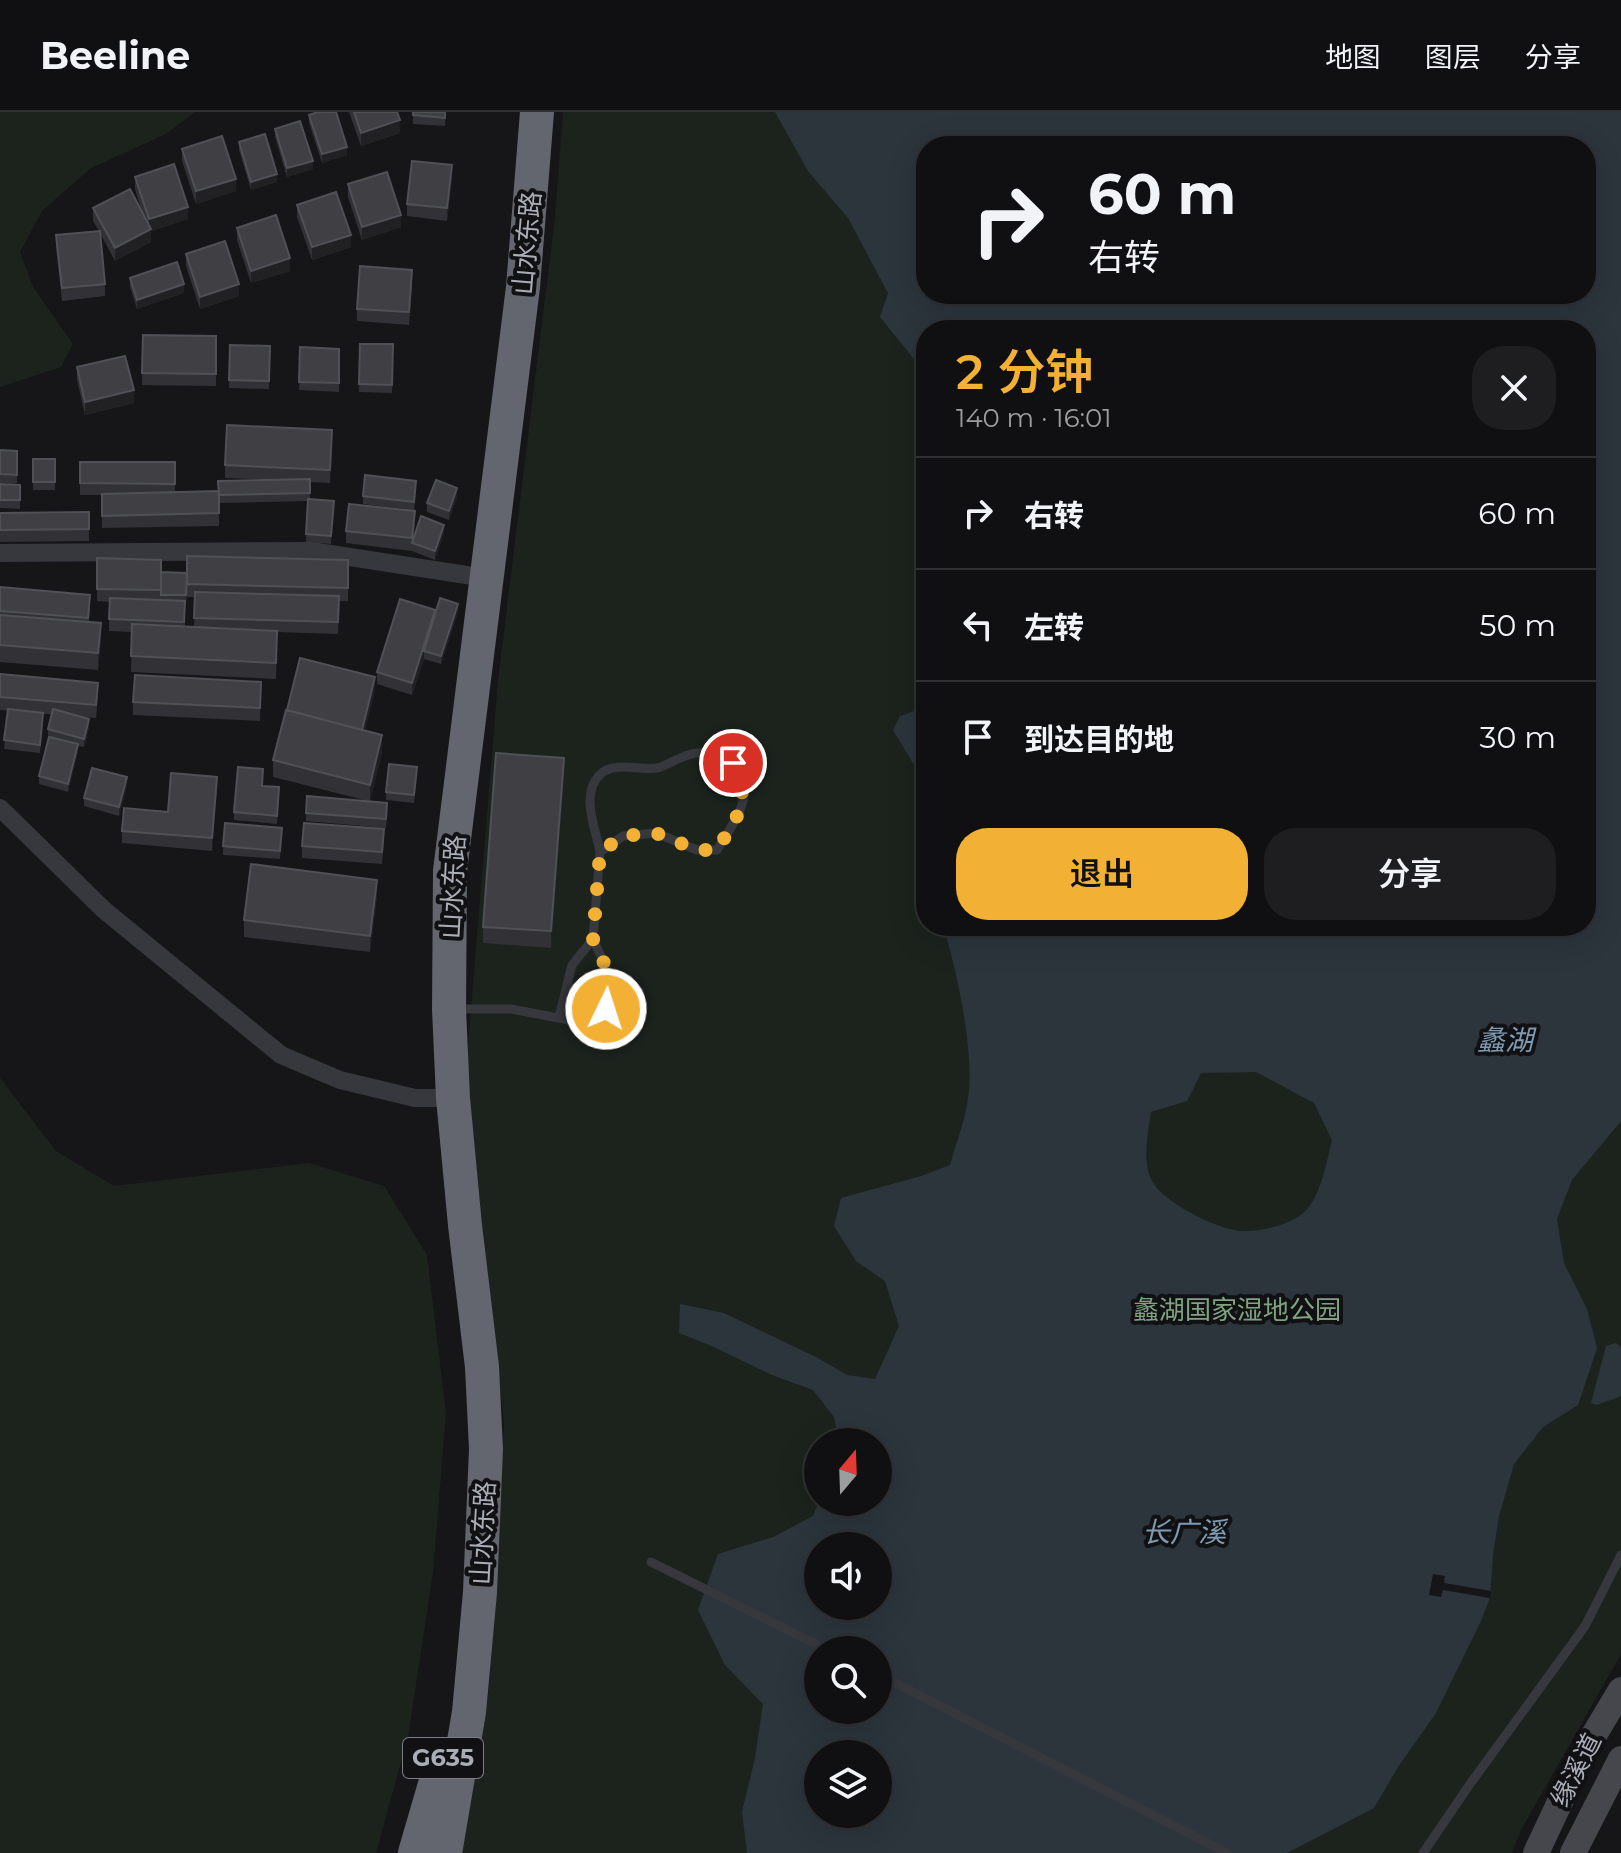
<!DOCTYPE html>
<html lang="zh">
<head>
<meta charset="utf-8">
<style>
	body { margin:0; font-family:Montserrat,"Noto Sans SC",sans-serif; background:#1e1e20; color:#f1f3f6; height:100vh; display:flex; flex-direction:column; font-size:30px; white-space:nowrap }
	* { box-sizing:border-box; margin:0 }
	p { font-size:26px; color:#9c9d9f }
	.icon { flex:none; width:44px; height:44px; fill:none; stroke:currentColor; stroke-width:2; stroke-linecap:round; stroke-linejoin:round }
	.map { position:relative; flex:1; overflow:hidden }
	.panel { position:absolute; left:916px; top:208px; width:680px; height:616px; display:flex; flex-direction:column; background:#101012; border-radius:32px; box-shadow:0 8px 32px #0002,0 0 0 2px #303032 }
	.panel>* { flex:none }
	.hud { position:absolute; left:916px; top:24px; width:680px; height:168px; border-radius:32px; box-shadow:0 8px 32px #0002,0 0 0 2px #303032; background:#101012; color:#f1f3f6; overflow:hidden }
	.needle { width:52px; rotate:19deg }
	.tools { position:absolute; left:804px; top:1316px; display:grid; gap:16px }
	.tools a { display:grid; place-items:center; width:88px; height:88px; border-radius:50%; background:#101012; box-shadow:0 8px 32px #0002,0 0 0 2px #303032; font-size:40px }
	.pin { position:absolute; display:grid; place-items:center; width:68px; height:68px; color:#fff; margin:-34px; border:4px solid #fff; border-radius:50%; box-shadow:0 2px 8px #0007 }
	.me { position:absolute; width:88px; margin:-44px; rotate:4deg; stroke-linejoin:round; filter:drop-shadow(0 0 6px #0008) }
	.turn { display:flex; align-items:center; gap:28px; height:168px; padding:0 40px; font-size:36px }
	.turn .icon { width:104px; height:104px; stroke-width:2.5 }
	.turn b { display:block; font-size:56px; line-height:68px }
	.round { display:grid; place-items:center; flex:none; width:84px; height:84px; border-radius:32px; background:#1e1e20 }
	.head { display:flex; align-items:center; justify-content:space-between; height:136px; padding:0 40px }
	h1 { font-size:48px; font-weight:600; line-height:60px; color:#f2b134 }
	.primary-button { display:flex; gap:16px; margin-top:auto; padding:16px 40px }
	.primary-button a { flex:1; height:92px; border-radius:32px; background:#f2b134; color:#111; font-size:32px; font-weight:600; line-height:92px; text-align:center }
	.primary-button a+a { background:#1e1e20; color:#f1f3f6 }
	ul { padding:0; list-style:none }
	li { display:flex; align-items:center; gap:24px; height:112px; padding:0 40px; border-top:2px solid #303032 }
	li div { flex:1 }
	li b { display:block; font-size:30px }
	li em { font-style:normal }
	header { display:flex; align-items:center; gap:48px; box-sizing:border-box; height:112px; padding:0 40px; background:#101012; border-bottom:2px solid #303032 }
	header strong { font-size:38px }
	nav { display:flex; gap:44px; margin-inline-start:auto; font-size:28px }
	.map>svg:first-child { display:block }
	.green { fill:#1c231d; fill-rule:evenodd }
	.water { fill:#2c353c; fill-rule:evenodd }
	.pier { fill:#161618 }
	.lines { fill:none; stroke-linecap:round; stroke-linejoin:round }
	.lane { stroke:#37383d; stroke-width:9 }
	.street { stroke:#37383d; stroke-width:18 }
	.secondary { stroke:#45474d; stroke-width:26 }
	.highway { stroke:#63666e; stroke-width:34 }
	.wall { fill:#323236; fill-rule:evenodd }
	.shaded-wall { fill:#212124 }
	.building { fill:#3f3f44; stroke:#4f5156; stroke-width:2 }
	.route { stroke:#f2b134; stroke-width:14; stroke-dasharray:0 25.2 }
	.labels { text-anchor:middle; stroke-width:8; stroke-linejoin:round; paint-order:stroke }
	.shield { fill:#111113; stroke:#7b7e86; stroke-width:2 }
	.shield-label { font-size:24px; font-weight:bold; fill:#a8adb8 }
	.street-label { font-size:26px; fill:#a8adb8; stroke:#111113 }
	.park-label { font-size:26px; fill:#7fa381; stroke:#111113 }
	.water-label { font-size:28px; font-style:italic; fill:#7f9bb3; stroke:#111113 }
</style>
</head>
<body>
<header>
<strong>Beeline</strong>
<nav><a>地图</a><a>图层</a><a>分享</a></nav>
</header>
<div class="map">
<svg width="1621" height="1741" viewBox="0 0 1621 1741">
	<rect width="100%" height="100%" fill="#161618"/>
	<!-- green -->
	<path class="green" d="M0 0H195L166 22 91 56 42 99 20 140 33 175 73 232 61 255 0 275Z
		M563 0H1621V1542L1521 1718 1512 1741H433L488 1586 504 1312 466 959 498 568 555 106ZM926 34H1586V182H926ZM926 218H1586V814H926ZM818 1330H878V1390H818ZM818 1434H878V1494H818ZM818 1538H878V1598H818ZM818 1642H878V1702H818Z
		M0 966 56 1039 114 1074 309 1051 384 1074 427 1143 446 1302 433 1460 408 1625 376 1741H0Z"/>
	<!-- water -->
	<path class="water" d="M775 0H1621V1009L1572 1068 1557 1107 1564 1151 1587 1197 1597 1236 1578 1293 1543 1315 1514 1352 1499 1404 1493 1443 1490 1486 1481 1509 1436 1601 1398 1655 1374 1696 1287 1741H747L742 1700 755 1646 763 1592 725 1553 698 1498 718 1442 773 1425 813 1404 819 1390H878V1330H839L834 1305 813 1278 772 1263 714 1235 679 1221 680 1192 724 1201 818 1246 847 1263 875 1267 899 1214 885 1169 856 1149 834 1114 841 1086 921 1064 950 1053C956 1031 965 1009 968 987 975 941 957 858 943 814H1586V218H926V262L880 205 888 181 848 106 808 59ZM926 34H1586V182H926ZM1256 960 1314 991 1332 1028C1326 1052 1320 1092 1298 1105 1283 1114 1262 1119 1245 1119 1221 1120 1161 1090 1151 1067 1142 1048 1148 1021 1151 1000L1187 989 1201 961ZM818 1434H878V1494H818ZM818 1538H878V1598H818ZM818 1642H878V1702H818Z
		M926 595V704L923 668 893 618 900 604Z
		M1616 1231 1621 1235V1284L1597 1293 1591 1291 1606 1234Z"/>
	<!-- pier -->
	<path class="pier" d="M1433 1462 1445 1464 1444 1471 1491 1479 1490 1486 1443 1478 1441 1485 1429 1483Z"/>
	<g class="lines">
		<!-- lane -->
		<path class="lane" d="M456 897H511L590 912 606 897 614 873 593 827 600 740 623 724 656 721 697 738H717C728 719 749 694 743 671 735 644 710 635 685 644 676 647 666 654 657 656 636 659 608 646 595 669 583 689 596 718 600 740
			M559 905 572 853 593 827
			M651 1450 828 1538
			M878 1562 1227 1741
			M1423 1741 1470 1672 1585 1514 1621 1443"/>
		<!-- street -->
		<path class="street" d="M0 441 311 439 486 466
			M0 696 104 798 281 943 340 968 415 986H453"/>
		<!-- secondary -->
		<path class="secondary" d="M1536 1741 1582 1643 1621 1578
			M1573 1741 1621 1647"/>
		<!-- highway -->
		<path class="highway" d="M415 1741 440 1655
			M445 1741 469 1600 480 1480 486 1337 482 1255 465 1113 453 986 449 897 450 759 523 175 537 0"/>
	</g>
	<!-- wall -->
	<path class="wall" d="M349 0H397L400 21 361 34Z
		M413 0H446L445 14 413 12Z
		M309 3 347 43 322 51 309 11Z
		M275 17 313 57 287 65 275 25Z
		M239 30 277 70 251 78 239 38Z
		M182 37 236 79 196 92 182 49Z
		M135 65 188 107 151 119V130L115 149 100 121 105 172V184L62 189 56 136V123L99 119 93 109V96L142 100 135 77Z
		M452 66 447 109 407 104V92Z
		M348 72 401 115 362 128 348 85Z
		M297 93 351 135 312 148 297 105Z
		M237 116 290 159 251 171 237 128Z
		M186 142 239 184 200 197 186 154Z
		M130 166 184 181 137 197 130 175Z
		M412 170 409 213 357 209V197Z
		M143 223 216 224V274L142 273Z
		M360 232H393L392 281 359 280Z
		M230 233 270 234 269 277 229 276Z
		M300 235 339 237V280L299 278Z
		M77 255 134 291 85 303 77 268Z
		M332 318 330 371 310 370V387L334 389 331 432 306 430 308 389 219 391V414L102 416V383H80V350H175V380L218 379 275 368 225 366V353Z
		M0 338 17 339V371H0Z
		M33 347H55V378H33Z
		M0 372 20 373V397L0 396Z
		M416 377 414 398 363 392V384Z
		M457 385 449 408 427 400V391Z
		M89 400V429L0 430V401Z
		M415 412 413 427 444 421 435 448 412 439 346 431V419Z
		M97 446 161 460 187 461 348 448V489H339L338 522 277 520 276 567 131 560 132 520 109 519V490L97 489ZM187 479V485H195L194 515H185V492H186Z
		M0 475 90 495 89 510 101 528 98 558 0 550Z
		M435 498 458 500 441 552 424 547 412 583 377 572V560Z
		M0 562 98 583 96 606 81 605 89 615 84 635 78 634V640L68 680 39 672V664L49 626 48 625V617L52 602H43L40 641 4 637 8 599 0 598Z
		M261 570 260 609 133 603V590Z
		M375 578 365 618 382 640 370 689 387 699 386 716 306 709V701L368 689 273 665V648Z
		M417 663 414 691 386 688V680Z
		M564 663 551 836 483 831V815Z
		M127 673 119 704 84 694V686Z
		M262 674 279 683 277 712 234 708V700Z
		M217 677 212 739 122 731V719Z
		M282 716 280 747 223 743V734Z
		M384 729 382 752 302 746V734Z
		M377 784 370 840 244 825V808Z"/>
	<!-- shaded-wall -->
	<path class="shaded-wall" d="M400 8V21L361 34V21Z
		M347 35V43L322 51V42Z
		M313 49V57L287 65V56Z
		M452 53V66L447 109V96Z
		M277 62V70L251 78V70Z
		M236 67V79L196 92V79Z
		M188 95V107L151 119V130L115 149V136L149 118V107Z
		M401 103V115L362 128V115Z
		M351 123V135L312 148V135Z
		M290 146V159L251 171V159Z
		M184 172V181L137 197V188Z
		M239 172V184L200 197V185Z
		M134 278V291L85 303V290Z
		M457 376V385L449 408V399Z
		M444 413V421L435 448V439Z
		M458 492V500L441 552V544Z
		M435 498 424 539V547L412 583V571Z
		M101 511V528L98 558V541Z
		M375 565V578L361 634V622Z
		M89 607V615L84 635V627Z
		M382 623V640L370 690V673Z
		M78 632V640L68 680V672Z
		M564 646V663L551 836V819Z
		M127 665V673L119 704V695Z
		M217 665V677L212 739V726Z
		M377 768V784L370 840V824Z"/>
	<!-- building -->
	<path class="building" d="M318 0H336L347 35 322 42 309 3Z
		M354 0H397L400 8 361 21Z
		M413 0H445V6L413 3Z
		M300 9 313 49 287 56 275 17Z
		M265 22 277 62 251 70 239 30Z
		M222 24 236 67 196 79 182 37Z
		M412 49 452 53 447 96 407 92Z
		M174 52 188 95 149 107 135 65Z
		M387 60 401 103 362 115 348 72Z
		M130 77 151 117 115 136 93 96Z
		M336 80 351 123 312 135 297 93Z
		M276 103 290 146 251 159 237 116Z
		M100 119 105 172 62 176 56 123Z
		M225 129 239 172 200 185 186 142Z
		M177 150 184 172 137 188 130 166Z
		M360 154 412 158 409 200 357 197Z
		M143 223 216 224V262L142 261Z
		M360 232H393L392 273 359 272Z
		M230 233 270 234 269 269 229 268Z
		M300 235 339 237V271L299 270Z
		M125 244 134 278 85 290 77 255Z
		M227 313 332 318 330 358 225 353Z
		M0 338 17 339V363L0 362Z
		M33 347H55V370H33Z
		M80 350H175V372L80 371Z
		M365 363 416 369 414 390 363 384Z
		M310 367V381L219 383 218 369Z
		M436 368 457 376 449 399 427 391Z
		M0 372 20 373V388H0Z
		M219 379V401L102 404V382Z
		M308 387 334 389 331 424 306 422Z
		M349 392 415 399 412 426 346 419Z
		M89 400V417L0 418V401Z
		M421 404 444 413 435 439 412 431Z
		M187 444 348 448V476L187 472Z
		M97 446 161 448V478L97 477Z
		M161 460 187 461 186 483H161Z
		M0 475 90 483 88 506 0 499Z
		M195 480 339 484 338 510 194 506Z
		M110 486 185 489 184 510 109 507Z
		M440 486 458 492 441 544 424 539Z
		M400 487 435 498 412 571 377 560Z
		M0 503 101 511 98 541 0 533Z
		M132 512 277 519 276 551 131 544Z
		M300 546 375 565 362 618 287 598Z
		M0 562 98 571 96 593 0 585Z
		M135 563 261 570 260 596 133 590Z
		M8 597 43 601 40 633 4 628Z
		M53 597 89 607 84 627 48 617Z
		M286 598 382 623 370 673 273 648Z
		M49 625 78 632 68 672 39 664Z
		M496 641 564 646 551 819 483 815Z
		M389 652 417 655 414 683 386 680Z
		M238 655 263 657 262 674 279 675 277 704 234 700Z
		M92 656 127 665 119 695 84 686Z
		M171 661 217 665 212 726 122 719 124 696 168 700Z
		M307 684 387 691 386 707 306 701Z
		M225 711 282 716 280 739 223 734Z
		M304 711 384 717 382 740 302 734Z
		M251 752 377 768 370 824 244 808Z"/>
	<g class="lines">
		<!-- route -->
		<path class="route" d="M606 897 614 873 593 827 600 740 623 724 656 721 697 738H717C738 703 752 690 733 651"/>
	</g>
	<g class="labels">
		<!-- shield labels -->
		<rect class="shield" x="403" y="1626" width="80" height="40" rx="6"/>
		<g class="shield-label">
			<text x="443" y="1654">G635</text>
		</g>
		<!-- street labels -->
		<g class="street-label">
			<text transform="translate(527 131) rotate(-85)" y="9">山水东路</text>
			<text transform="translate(453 775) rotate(-87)" y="9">山水东路</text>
			<text transform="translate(483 1421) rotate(-87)" y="9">山水东路</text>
			<text transform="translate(1576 1658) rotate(-63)" y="9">缘溪道</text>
		</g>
		<!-- park labels -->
		<g class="park-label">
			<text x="1237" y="1207">蠡湖国家湿地公园</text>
		</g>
		<!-- water labels -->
		<g class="water-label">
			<text x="1505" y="938">蠡湖</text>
			<text x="1184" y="1430">长广溪</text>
		</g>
	</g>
</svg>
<div class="tools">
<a><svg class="needle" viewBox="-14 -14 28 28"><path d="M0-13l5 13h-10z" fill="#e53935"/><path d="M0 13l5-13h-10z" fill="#9c9d9f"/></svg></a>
<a><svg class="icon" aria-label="sound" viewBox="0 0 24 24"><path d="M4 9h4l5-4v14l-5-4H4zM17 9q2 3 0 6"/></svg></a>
<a><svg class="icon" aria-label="search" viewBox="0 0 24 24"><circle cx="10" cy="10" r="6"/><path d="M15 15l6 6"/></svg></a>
<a><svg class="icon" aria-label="layers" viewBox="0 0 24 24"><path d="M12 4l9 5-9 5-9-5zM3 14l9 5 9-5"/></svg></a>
</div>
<div class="pin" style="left:733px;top:651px;background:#d93025"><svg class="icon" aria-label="arrive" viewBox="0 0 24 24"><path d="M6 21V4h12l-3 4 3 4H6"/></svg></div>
<svg class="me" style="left:606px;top:897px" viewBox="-20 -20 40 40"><circle r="17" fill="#f2b134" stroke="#fff" stroke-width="3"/><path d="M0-11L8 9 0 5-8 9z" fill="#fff"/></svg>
<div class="hud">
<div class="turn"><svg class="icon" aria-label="right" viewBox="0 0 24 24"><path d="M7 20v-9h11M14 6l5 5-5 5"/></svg><div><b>60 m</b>右转</div></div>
</div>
<section class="panel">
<div class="head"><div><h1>2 分钟</h1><p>140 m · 16:01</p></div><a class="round"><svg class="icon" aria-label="close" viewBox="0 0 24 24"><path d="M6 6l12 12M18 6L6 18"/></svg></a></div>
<ul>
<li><svg class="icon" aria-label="right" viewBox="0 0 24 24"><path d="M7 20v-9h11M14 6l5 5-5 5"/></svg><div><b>右转</b></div><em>60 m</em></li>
<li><svg class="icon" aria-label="left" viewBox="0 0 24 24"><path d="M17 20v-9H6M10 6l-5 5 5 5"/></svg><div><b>左转</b></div><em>50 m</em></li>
<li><svg class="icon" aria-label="arrive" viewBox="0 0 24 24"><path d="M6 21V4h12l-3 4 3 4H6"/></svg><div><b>到达目的地</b></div><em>30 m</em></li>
</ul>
<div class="primary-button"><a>退出</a><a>分享</a></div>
</section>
</div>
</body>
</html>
